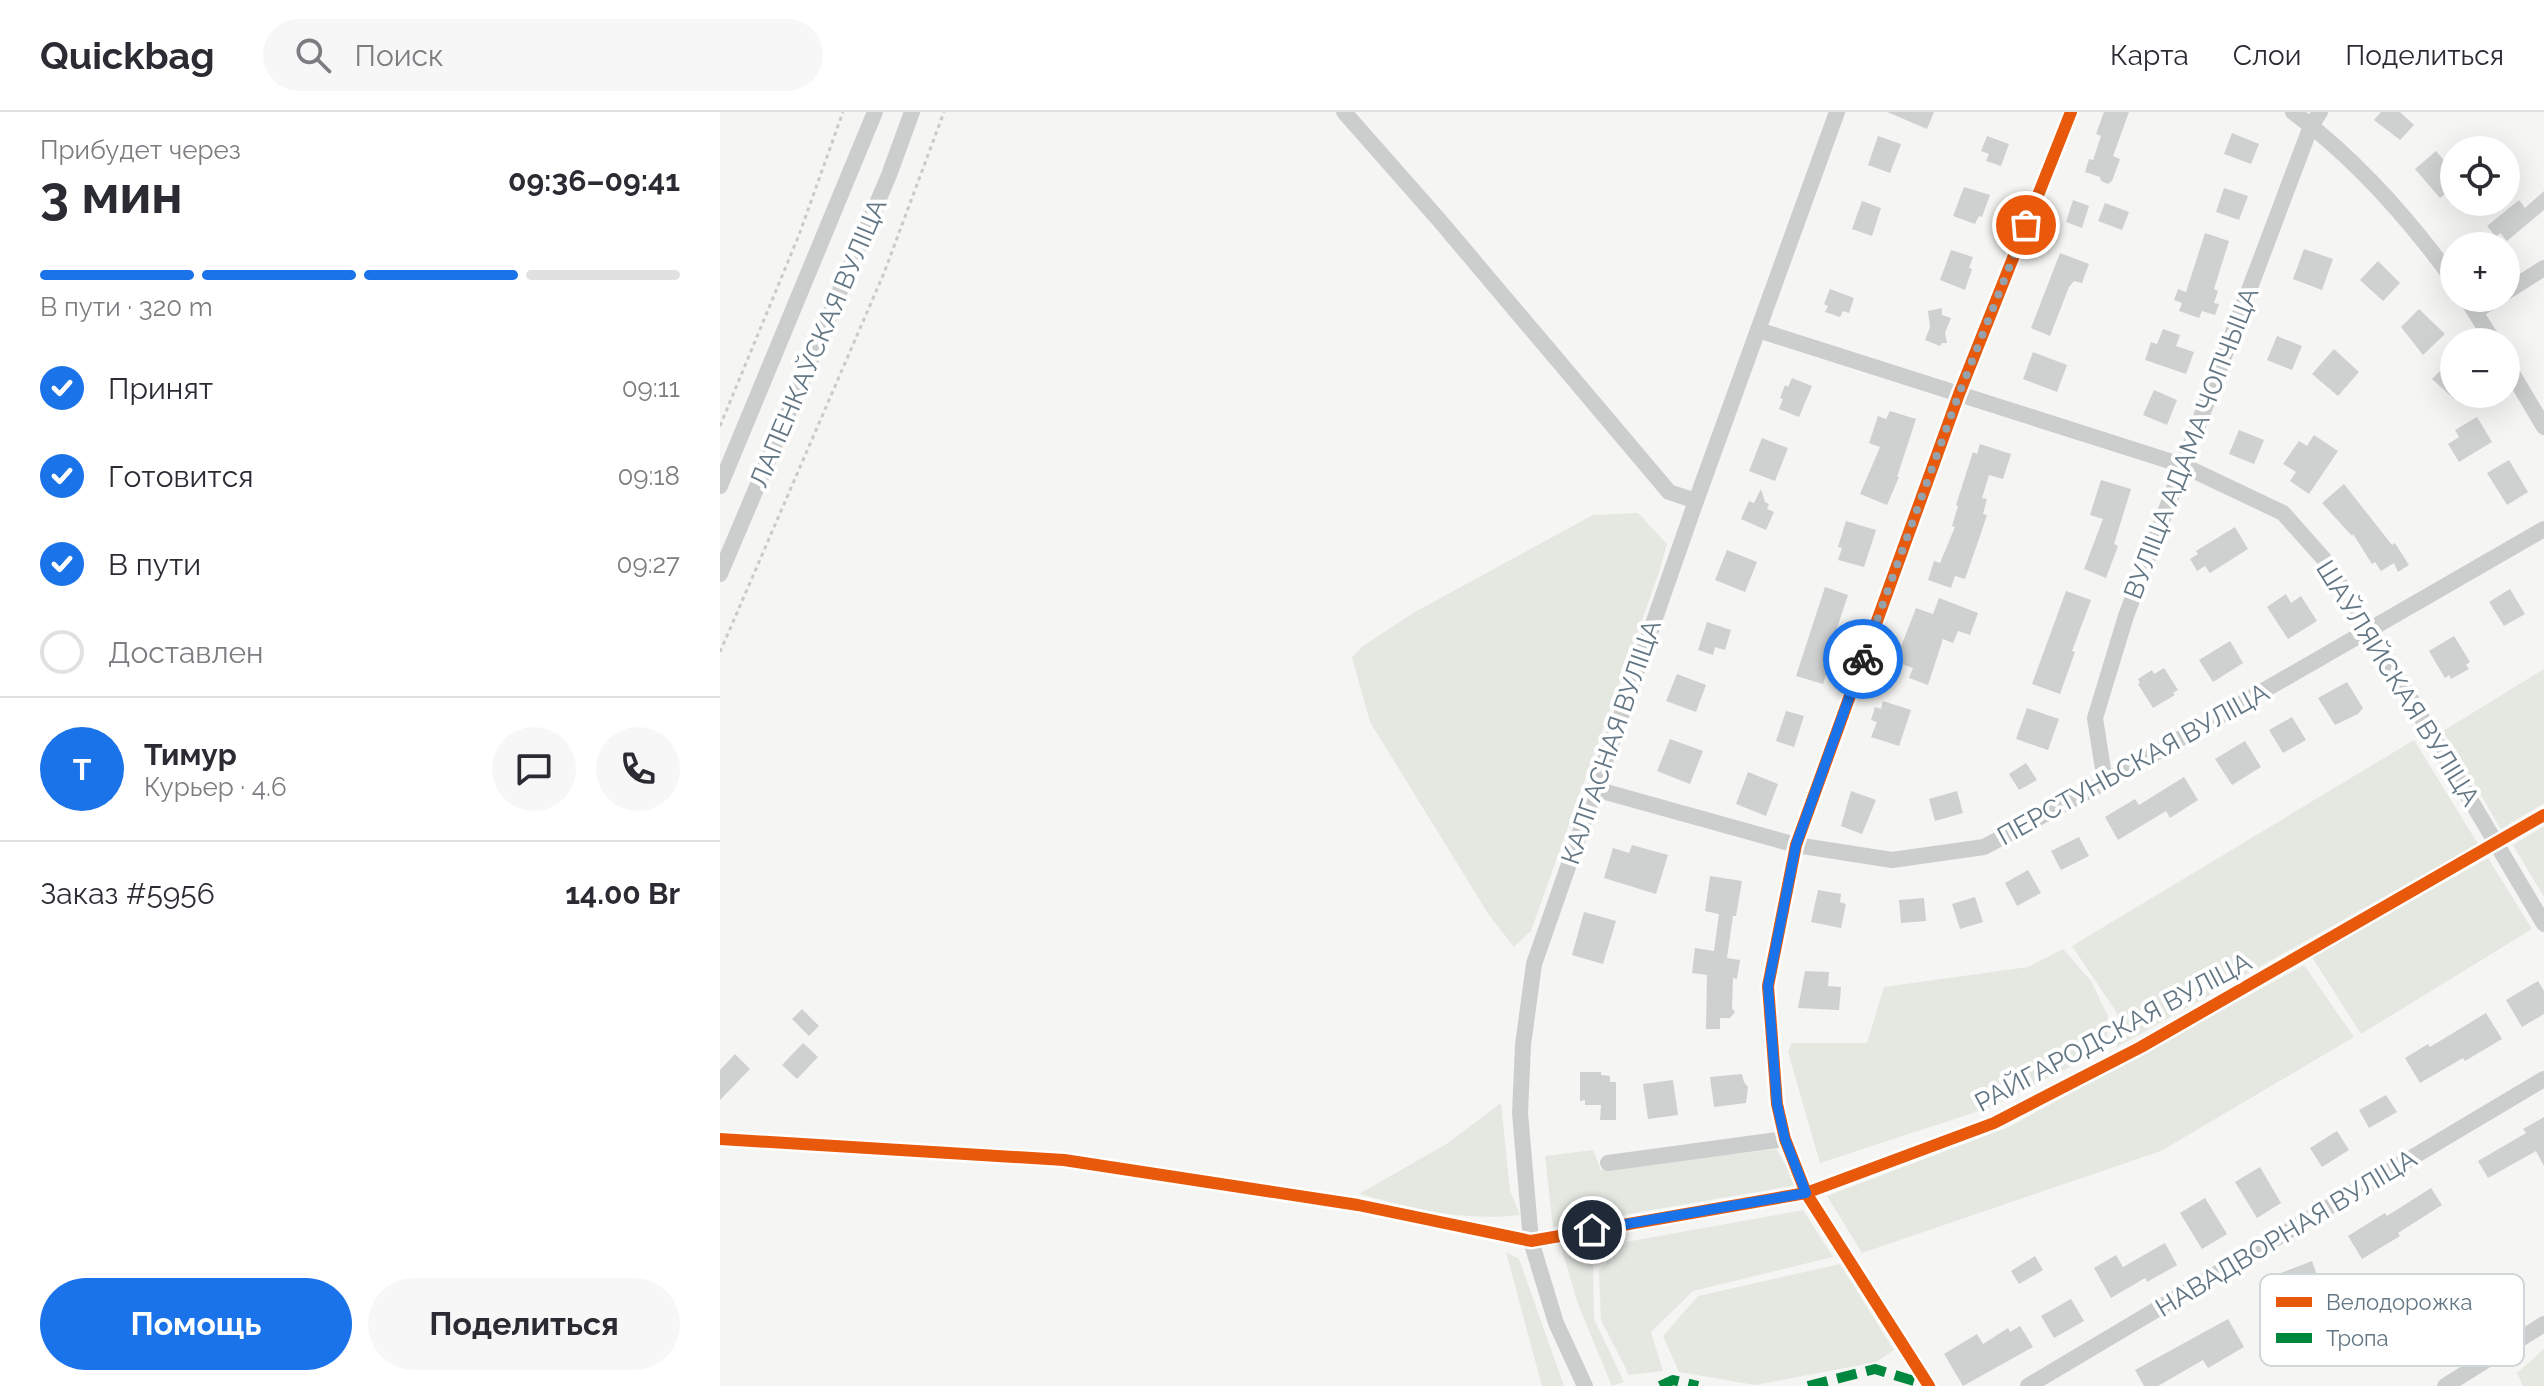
<!DOCTYPE html>
<html lang="ru">
<head>
<meta charset="utf-8">
<style>
  body { margin:0; font-family:Raleway,sans-serif; background:#f7f7f7; color:#2b2b33; height:100vh; display:flex; flex-direction:column; font-size:30px; white-space:nowrap }
  * { box-sizing:border-box; margin:0 }
  p { font-size:26px; color:#7c7c81 }
  .icon { flex:none; width:44px; height:44px; fill:none; stroke:currentColor; stroke-width:2; stroke-linecap:round; stroke-linejoin:round }
  .map { position:relative; flex:1; overflow:hidden }
  .panel { display:flex; flex-direction:column; background:#fff; width:720px }
  .panel>* { flex:none }
  .tools { position:absolute; left:1720px; top:24px; display:grid; gap:16px }
  .tools a { display:grid; place-items:center; width:80px; height:80px; border-radius:50%; background:#fff; box-shadow:0 8px 32px #0002; font-size:40px }
  .pin { position:absolute; display:grid; place-items:center; width:68px; height:68px; color:#fff; margin:-34px; border:4px solid #fff; border-radius:50%; box-shadow:0 2px 8px #0007 }
  .courier { position:absolute; display:grid; place-items:center; width:80px; height:80px; margin:-40px; border:6px solid #1a73e8; border-radius:50%; background:#fff; color:#222; box-shadow:0 2px 10px #0007 }
  .summary em { font-style:normal; font-weight:700 }
  .summary div { display:flex; flex-direction:column-reverse }
  .summary { display:flex; align-items:center; justify-content:space-between; height:136px; padding:0 40px }
  h1 { font-size:52px; font-weight:700; line-height:60px }
  .bar { display:grid; grid-template-columns:repeat(4,1fr); gap:12px 8px; align-content:center; height:96px; padding:0 40px }
  .bar i { height:10px; border-radius:6px; background:#e1e1e2 }
  .bar .on { background:#1a73e8 }
  .bar p { grid-column:span 4 }
  .line { display:flex; align-items:center; gap:20px; padding:0 40px; border-top:2px solid #e1e1e2 }
  .line div { flex:1 }
  .round { display:grid; place-items:center; flex:none; width:84px; height:84px; border-radius:42px; background:#f7f7f7 }
  ol { padding:0 40px; list-style:none }
  li { display:flex; align-items:center; gap:24px; height:88px }
  li p { margin-inline-start:auto }
  li .icon { padding:8px; border-radius:50%; background:#1a73e8; color:#fff; stroke-width:4 }
  li:last-child { color:#7c7c81 }
  li i { width:44px; height:44px; border:4px solid #e1e1e2; border-radius:50% }
  .cta { display:flex; gap:16px; margin-top:auto; padding:16px 40px }
  .cta a { flex:1; height:92px; border-radius:48px; background:#1a73e8; color:#fff; font-size:32px; font-weight:700; line-height:92px; text-align:center }
  .cta a+a { background:#f7f7f7; color:#2b2b33 }
  header { display:flex; align-items:center; gap:48px; box-sizing:border-box; height:112px; padding:0 40px; background:#fff; border-bottom:2px solid #e1e1e2 }
  header strong { font-size:38px }
  nav { display:flex; gap:44px; margin-inline-start:auto; font-size:28px }
  .search { width:560px; height:72px; background:#f7f7f7; display:flex; align-items:center; gap:20px; box-sizing:border-box; padding:0 28px; border-radius:44px; color:#7c7c81; font-size:30px }
  main { display:flex; flex:1; min-height:0 }
  .map>svg:first-child { display:block }
  .green { fill:#e4e8e1 }
  .building { fill:#cfd1d1 }
  .lines { fill:none; stroke-linecap:round; stroke-linejoin:round }
  .path { stroke:#cacacb; stroke-width:3; stroke-dasharray:4 4; stroke-linecap:butt }
  .minor { stroke:#cccece; stroke-width:16 }
  .quiet { stroke:#00873e; stroke-width:10; stroke-dasharray:20 10; stroke-linecap:butt }
  .cycleway-casing { stroke:#fff; stroke-width:17 }
  .cycleway { stroke:#e8590c; stroke-width:12 }
  .done { stroke:#96a2ab; stroke-width:8; stroke-dasharray:0 14.4 }
  .route { stroke:#1a73e8; stroke-width:10 }
  .labels { text-anchor:middle; stroke-width:8; stroke-linejoin:round; paint-order:stroke }
  .street-label { font-size:26px; fill:#637684; stroke:#fff }
  .key { fill:#fff; stroke:#d0d6da; stroke-width:2 }
  .key-label { font-size:22px; fill:#637684 }
</style>
</head>
<body>
<header>
<strong>Quickbag</strong>
<div class="search"><svg class="icon" aria-label="search" viewBox="0 0 24 24"><circle cx="10" cy="10" r="6"/><path d="M15 15l6 6"/></svg>Поиск</div>
<nav><a>Карта</a><a>Слои</a><a>Поделиться</a></nav>
</header>
<main>
<section class="panel">
<div class="summary"><div><h1>3 мин</h1><p>Прибудет через</p></div><em>09:36–09:41</em></div>
<div class="bar"><i class="on"></i><i class="on"></i><i class="on"></i><i></i><p>В пути · 320 m</p></div>
<ol>
<li><svg class="icon" aria-label="check" viewBox="0 0 24 24"><path d="M5 12l5 5 9-10"/></svg>Принят<p>09:11</p></li>
<li><svg class="icon" aria-label="check" viewBox="0 0 24 24"><path d="M5 12l5 5 9-10"/></svg>Готовится<p>09:18</p></li>
<li><svg class="icon" aria-label="check" viewBox="0 0 24 24"><path d="M5 12l5 5 9-10"/></svg>В пути<p>09:27</p></li>
<li><i></i>Доставлен</li>
</ol>
<div class="line" style="height:144px"><b class="round" style="background:#1a73e8;color:#fff">Т</b><div><b>Тимур</b><p>Курьер · 4.6</p></div><a class="round"><svg class="icon" aria-label="chat" viewBox="0 0 24 24"><path d="M4 5h16v11H9l-5 4z"/></svg></a><a class="round"><svg class="icon" aria-label="phone" viewBox="0 0 24 24"><path d="M5 4h4l2 5-3 2q2 4 5 5l2-3 5 2v4C11 20 4 13 5 4z"/></svg></a></div>
<div class="line" style="height:104px"><div>Заказ #5956</div><b>14.00 Br</b></div>
<div class="cta"><a>Помощь</a><a>Поделиться</a></div>
</section>
<div class="map">
<svg width="1824" height="1274" viewBox="0 0 1824 1274">
  <rect width="100%" height="100%" fill="#f5f5f3"/>
  <g class="green">
    <path d="M918,401L947,432L939,460L811,819L794,835L769,803L650,610L632,545L643,534L695,500L873,403Z"/>
    <path d="M1824,557V691L1781,717L1723,619Z"/>
    <path d="M1694,628L1758,732L1397,935V901L1352,834Z"/>
    <path d="M1824,714V785L1793,733Z"/>
    <path d="M1768,746L1812,817L1641,922L1592,845Z"/>
    <path d="M1343,837L1371,869L1388,904L1386,937L1265,997L1100,1051L1068,940L1072,931H1147L1164,875L1308,855Z"/>
    <path d="M1584,853L1634,925L1441,1039L1142,1141L1107,1084L1289,1015Z"/>
    <path d="M781,991L790,1079L800,1103C743,1110 693,1096 639,1082L728,1031Z"/>
    <path d="M1056,1037L1077,1073L833,1115L825,1044L873,1038L881,1058Z"/>
    <path d="M1083,1098L1113,1145L973,1179L931,1220L943,1259L909,1263L881,1208L879,1158L906,1130Z"/>
    <path d="M894,1123L873,1152L874,1207L904,1270L892,1274L858,1192L839,1128Z"/>
    <path d="M786,1140L799,1147L844,1274H822Z"/>
    <path d="M1120,1152L1174,1238L1156,1250L1035,1273L959,1260L943,1224L978,1184Z"/>
    <path d="M1824,1237V1274H1803L1797,1261Z"/>
  </g>
  <g class="building">
    <path d="M1167,0H1214L1207,17Z"/>
    <path d="M1384,0H1409L1393,44L1400,47L1392,69L1388,72L1381,69L1380,65L1365,60L1369,47L1373,48L1381,24L1376,22Z"/>
    <path d="M1661,0H1680L1694,13L1680,28L1654,8Z"/>
    <path d="M1512,21L1539,32L1531,52L1504,42Z"/>
    <path d="M1158,24L1181,32L1170,61L1148,53Z"/>
    <path d="M1267,24L1289,32L1281,54L1266,49L1269,42L1261,39Z"/>
    <path d="M1716,39L1734,60V74L1720,86L1695,57Z"/>
    <path d="M1244,75L1270,83L1262,105L1259,104L1255,112L1233,104Z"/>
    <path d="M1504,76L1528,84L1519,108L1496,100Z"/>
    <path d="M1824,79V98L1787,129L1780,121L1776,125L1767,114L1799,88L1805,96Z"/>
    <path d="M1353,88L1369,94L1362,116L1346,110Z"/>
    <path d="M1142,89L1161,96L1152,124L1132,117Z"/>
    <path d="M1385,91L1409,100L1402,118L1378,109Z"/>
    <path d="M1485,121L1509,129L1494,177L1498,179L1494,191L1499,192L1495,203L1482,199L1479,206L1459,199L1462,191L1454,188L1458,177L1466,180Z"/>
    <path d="M1584,137L1613,147L1602,178L1573,167Z"/>
    <path d="M1231,138L1253,145L1249,156L1252,157L1245,178L1220,168Z"/>
    <path d="M1340,141L1369,152L1362,171L1354,169L1349,175L1330,224L1311,216Z"/>
    <path d="M1658,149L1680,171L1663,189L1640,168Z"/>
    <path d="M1110,177L1134,186L1129,201L1123,199L1120,205L1105,200L1108,194L1104,192Z"/>
    <path d="M1222,196V203L1231,206L1225,221L1227,231H1222L1220,234L1205,228L1210,215L1208,199Z"/>
    <path d="M1699,197L1725,222L1703,243L1681,215Z"/>
    <path d="M1443,217L1460,223L1456,234L1474,240L1466,262L1425,248L1431,230L1437,232Z"/>
    <path d="M1557,224L1582,234L1572,258L1547,248Z"/>
    <path d="M1614,237L1639,260L1618,284L1592,262Z"/>
    <path d="M1313,240L1347,253L1337,280L1303,267Z"/>
    <path d="M1726,253L1734,261V287L1712,267Z"/>
    <path d="M1072,266L1092,274L1079,305L1059,297L1063,287L1060,286L1065,273L1068,275Z"/>
    <path d="M1434,278L1457,288L1447,313L1423,303Z"/>
    <path d="M1170,299L1196,307L1177,365H1179L1167,393L1140,382L1160,335L1149,331L1158,304L1166,307Z"/>
    <path d="M1757,305L1772,330L1739,350L1728,332L1739,325L1735,318Z"/>
    <path d="M1519,318L1544,328L1534,352L1509,342Z"/>
    <path d="M1594,323L1618,339L1589,382L1570,369L1576,360L1563,352L1579,329L1587,334Z"/>
    <path d="M1042,326L1068,336L1055,369L1029,359Z"/>
    <path d="M1260,332L1291,342L1283,367L1269,363L1262,386L1267,387L1263,402L1267,403L1260,424L1245,467L1235,464L1231,476L1208,468L1214,449L1220,451L1235,415L1232,414L1238,394L1236,393L1253,340L1257,342Z"/>
    <path d="M1789,348L1808,380L1787,393L1767,361Z"/>
    <path d="M1381,368L1411,377L1394,432L1398,434L1386,466L1364,457L1383,407L1370,403Z"/>
    <path d="M1624,372L1672,433L1675,431L1689,453L1678,460L1674,451L1661,459L1655,450L1652,452L1633,422L1632,424L1602,391Z"/>
    <path d="M1041,377L1045,390L1049,392L1047,397L1054,400L1046,418L1021,407L1029,389L1034,391Z"/>
    <path d="M1126,409L1156,418L1144,455L1118,448L1122,436L1118,435Z"/>
    <path d="M1515,415L1528,437L1490,461L1485,454L1477,459L1470,447L1478,442L1476,439Z"/>
    <path d="M1007,438L1037,450L1025,480L995,468Z"/>
    <path d="M1105,475L1128,483L1107,546L1111,547L1103,572L1076,564Z"/>
    <path d="M1790,477L1805,502L1784,514L1769,490Z"/>
    <path d="M1346,479L1371,488L1352,539L1355,540L1340,582L1312,572Z"/>
    <path d="M1566,482L1571,491L1581,484L1597,509L1568,527L1547,495Z"/>
    <path d="M1219,486L1258,501L1250,523L1238,519L1233,531L1223,527L1208,573L1189,566L1193,556L1175,550L1196,496L1213,502Z"/>
    <path d="M987,510L1011,518L1005,538L995,535L993,543L978,538Z"/>
    <path d="M1734,524L1750,550L1746,553L1749,557L1731,567L1729,563L1725,566L1709,539Z"/>
    <path d="M1510,529L1523,551L1493,570L1479,548Z"/>
    <path d="M1444,556L1458,578L1453,581L1455,583L1433,596L1418,572L1420,571L1418,567L1432,558L1434,562Z"/>
    <path d="M957,562L986,573L976,600L946,589Z"/>
    <path d="M1627,570L1643,596L1638,602L1615,613L1598,586Z"/>
    <path d="M1163,589L1191,598L1179,634L1151,625L1157,610L1151,608L1155,595L1161,597Z"/>
    <path d="M1307,596L1339,607L1328,638L1296,627Z"/>
    <path d="M1066,599L1084,604L1074,635L1056,629Z"/>
    <path d="M1572,605L1586,628L1563,641L1549,618Z"/>
    <path d="M950,627L983,639L970,672L937,659Z"/>
    <path d="M1525,629L1541,655L1512,673L1495,647Z"/>
    <path d="M1306,651L1317,668L1299,678L1289,662Z"/>
    <path d="M1028,660L1058,672L1046,704L1016,692Z"/>
    <path d="M1464,665L1478,688L1450,706L1446,699L1398,728L1385,705L1415,687L1419,693Z"/>
    <path d="M1131,679L1156,688L1142,722L1121,714Z"/>
    <path d="M1237,679L1243,701L1215,709L1209,687Z"/>
    <path d="M1359,725L1369,744L1341,758L1331,739Z"/>
    <path d="M912,733L948,743L936,782L884,766L893,736L909,741Z"/>
    <path d="M1308,758L1321,781L1297,794L1285,771Z"/>
    <path d="M990,764L1022,769L1016,804H1013L1007,846L1020,848L1017,867L1013,866L1012,896L1015,900L1010,906H1000V917H986L987,863L972,861L975,836L994,839L999,802L985,799Z"/>
    <path d="M1098,778L1121,782L1120,790L1126,792L1121,816L1091,810Z"/>
    <path d="M1255,785L1263,810L1240,817L1232,792Z"/>
    <path d="M1204,786L1206,809L1181,811L1179,788Z"/>
    <path d="M864,800L896,809L883,852L852,843Z"/>
    <path d="M1085,859L1109,860L1108,874L1121,875L1119,898L1078,896Z"/>
    <path d="M1818,869L1824,879V902L1802,915L1786,888Z"/>
    <path d="M82,897L99,914L89,924L72,907Z"/>
    <path d="M1766,901L1782,927L1745,949L1743,946L1700,971L1685,946L1708,932L1710,935Z"/>
    <path d="M83,931L98,945L77,967L62,953Z"/>
    <path d="M15,942L30,957L0,988V958Z"/>
    <path d="M860,960H881V963L890,964V970H896V1008H880L881,993H865V988L860,989Z"/>
    <path d="M1022,962L1024,970L1028,975L1026,991L994,995L990,965Z"/>
    <path d="M953,968L958,1003L928,1007L923,972Z"/>
    <path d="M1666,983L1677,1000L1649,1016L1639,998Z"/>
    <path d="M1824,1005V1054L1816,1039L1768,1066L1758,1049L1806,1021L1803,1017Z"/>
    <path d="M1617,1019L1629,1038L1602,1055L1590,1036Z"/>
    <path d="M1540,1055L1561,1091L1537,1106L1515,1070Z"/>
    <path d="M1711,1076L1722,1093L1678,1121L1680,1124L1642,1147L1628,1124L1665,1101L1667,1104Z"/>
    <path d="M1485,1086L1507,1122L1482,1137L1460,1101Z"/>
    <path d="M1445,1131L1457,1153L1427,1170L1425,1166L1391,1186L1374,1156L1396,1143L1403,1155Z"/>
    <path d="M1315,1144L1323,1158L1299,1172L1291,1159Z"/>
    <path d="M1592,1149L1602,1177L1568,1190L1558,1162Z"/>
    <path d="M1351,1187L1364,1209L1334,1226L1321,1204Z"/>
    <path d="M1508,1207L1524,1235L1488,1256L1483,1248L1438,1274H1424L1415,1258Z"/>
    <path d="M1300,1214L1313,1235L1243,1274L1224,1242L1257,1222L1263,1232L1288,1216L1290,1220Z"/>
  </g>
  <g class="lines">
    <g class="path">
      <path d="M0,314L79,123L123,0"/>
      <path d="M0,540L164,161L224,0"/>
    </g>
    <g class="minor">
      <path d="M624,0L720,109L949,380L976,389"/>
      <path d="M1573,0C1635,46 1689,107 1734,169"/>
      <path d="M1786,180L1824,156"/>
      <path d="M1746,186L1774,230"/>
      <path d="M1756,199L1776,186"/>
      <path d="M1038,218L1462,353L1563,401L1603,446L1649,517L1824,812"/>
      <path d="M1786,251L1824,315"/>
      <path d="M0,374L155,0"/>
      <path d="M0,462L169,63L192,0"/>
      <path d="M1385,670L1375,606L1406,504L1591,14L1600,0"/>
      <path d="M875,677L1076,733L1172,748L1264,735L1385,670L1824,417"/>
      <path d="M0,1027L344,1048L638,1093L811,1129L1086,1081L1274,1011L1421,935L1824,703"/>
      <path d="M888,1051L1065,1027"/>
      <path d="M865,1274L836,1211L811,1129L800,1001L803,933L814,852L976,389L1117,0"/>
      <path d="M1209,1274L1086,1081L1065,1027L1057,992L1048,874L1076,733L1239,282L1351,0"/>
      <path d="M1308,1274L1824,967"/>
      <path d="M1725,1274L1824,1212"/>
    </g>
    <g class="quiet">
      <path d="M940,1274L953,1268L978,1274"/>
      <path d="M1088,1274L1155,1257L1207,1273"/>
    </g>
    <g class="cycleway-casing">
      <g id="cycleway">
        <path d="M0,1027L344,1048L638,1093L811,1129L1086,1081L1274,1011L1421,935L1824,703"/>
        <path d="M1209,1274L1086,1081L1065,1027L1057,992L1048,874L1076,733L1239,282L1351,0"/>
      </g>
    </g>
    <use href="#cycleway" class="cycleway"/>
  </g>
  <g class="lines">
    <path class="done" d="M1143,547L1239,282L1306,113"/>
    <path class="route" d="M872,1118L1086,1081L1065,1027L1057,992L1048,874L1076,733L1143,547"/>
  </g>
  <g class="labels">
    <g class="street-label">
      <text transform="translate(98 231) rotate(-67)" y="9">ЛАПЕНКАЎСКАЯ ВУЛІЦА</text>
      <text transform="translate(1471 331) rotate(-69)" y="9">ВУЛІЦА АДАМА ЧОПЧЫЦА</text>
      <text transform="translate(1678 571) rotate(58)" y="9">ШАЎЛЯЙСКАЯ ВУЛІЦА</text>
      <text transform="translate(891 630) rotate(-71)" y="9">КАЛГАСНАЯ ВУЛІЦА</text>
      <text transform="translate(1413 652) rotate(-29)" y="9">ПЕРСТУНЬСКАЯ ВУЛІЦА</text>
      <text transform="translate(1393 920) rotate(-28)" y="9">РАЙГАРОДСКАЯ ВУЛІЦА</text>
      <text transform="translate(1566 1121) rotate(-31)" y="9">НАВАДВОРНАЯ ВУЛІЦА</text>
    </g>
  </g>
  <rect x="1540" y="1162" width="264" height="92" rx="12" class="key"/>
  <rect x="1556" y="1185" width="36" height="10" fill="#e8590c"/>
  <rect x="1556" y="1221" width="36" height="10" fill="#00873e"/>
  <g class="key-label">
    <text x="1606" y="1198">Велодорожка</text>
    <text x="1606" y="1234">Тропа</text>
  </g>
</svg>
<div class="tools">
<a><svg class="icon" aria-label="locate" viewBox="0 0 24 24"><circle cx="12" cy="12" r="6"/><path d="M12 2v4M12 18v4M2 12h4M18 12h4"/></svg></a>
<a>+</a>
<a>−</a>
</div>
<div class="pin" style="left:1306px;top:113px;background:#ea580c"><svg class="icon" aria-label="bag" viewBox="0 0 24 24"><path d="M5 8h14l-1 12H6zM9 8a3 3 0 0 1 6 0"/></svg></div>
<div class="pin" style="left:872px;top:1118px;background:#1f2937"><svg class="icon" aria-label="home" viewBox="0 0 24 24"><path d="M3 11l9-7 9 7M6 9v11h12V9"/></svg></div>
<div class="courier" style="left:1143px;top:547px"><svg class="icon" aria-label="bike" viewBox="0 0 24 24"><circle cx="6" cy="16" r="4"/><circle cx="18" cy="16" r="4"/><path d="M6 16l4-8h5l3 8M10 8l3 8H6M13 5h3"/></svg></div>
</div>
</main>
</body>
</html>
